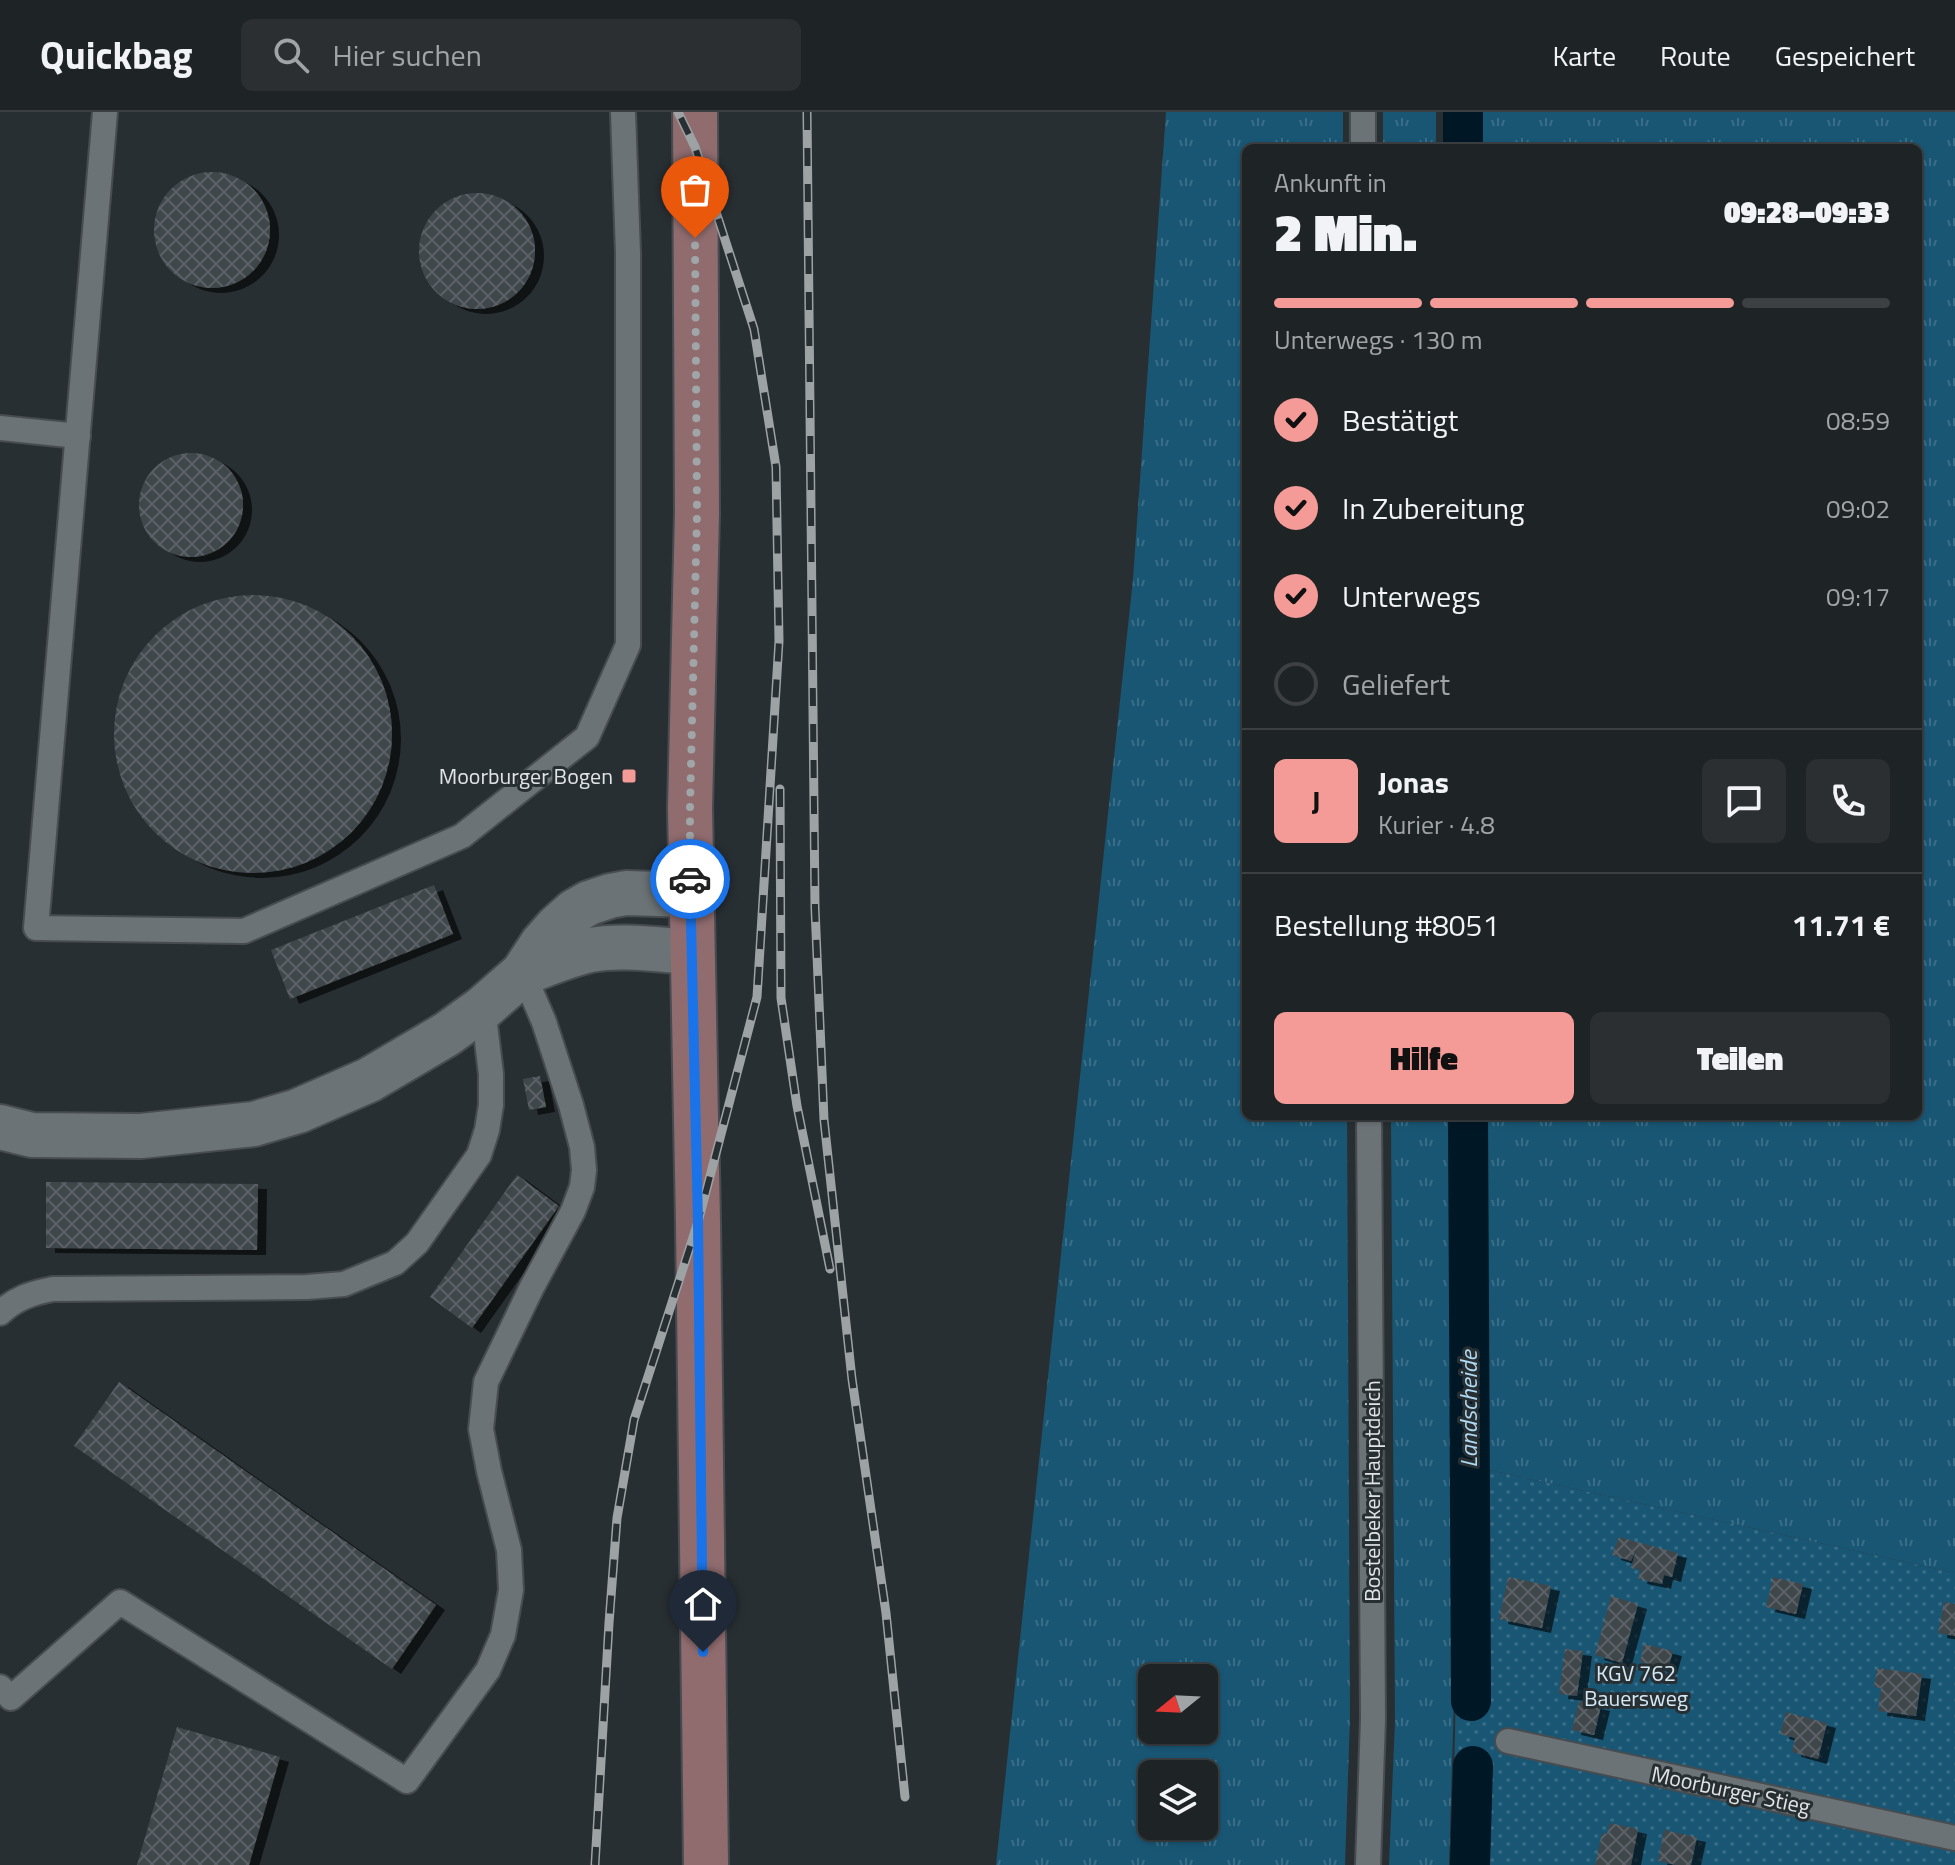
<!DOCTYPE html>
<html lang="de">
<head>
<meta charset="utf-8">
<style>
  body { margin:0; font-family:"Titillium Web",sans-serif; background:#2b2f32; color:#f1f3f6; height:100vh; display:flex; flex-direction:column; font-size:30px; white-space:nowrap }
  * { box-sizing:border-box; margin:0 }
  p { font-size:26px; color:#a1a4a7 }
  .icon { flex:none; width:44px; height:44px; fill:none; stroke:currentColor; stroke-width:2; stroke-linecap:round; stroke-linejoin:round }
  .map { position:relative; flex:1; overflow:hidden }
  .panel { position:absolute; left:1242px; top:32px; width:680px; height:976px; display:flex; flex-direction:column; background:#1e2326; border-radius:12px; box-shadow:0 2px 6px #0004,0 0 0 2px #3c4043 }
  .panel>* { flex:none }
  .needle { width:52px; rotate:252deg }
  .buttons { position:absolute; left:1138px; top:1552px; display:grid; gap:16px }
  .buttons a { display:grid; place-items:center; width:80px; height:80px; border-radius:12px; background:#1e2326; box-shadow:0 2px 6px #0004,0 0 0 2px #3c4043; font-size:40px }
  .pin { position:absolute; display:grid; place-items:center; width:68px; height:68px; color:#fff; margin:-82px -34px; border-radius:50% 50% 50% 0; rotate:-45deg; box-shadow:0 0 8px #0007 }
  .pin .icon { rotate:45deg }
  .courier { position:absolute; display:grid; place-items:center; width:80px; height:80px; margin:-40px; border:6px solid #1a73e8; border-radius:50%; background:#fff; color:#222; box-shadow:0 2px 10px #0007 }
  .head em { font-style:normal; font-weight:800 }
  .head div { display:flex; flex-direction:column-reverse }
  .head { display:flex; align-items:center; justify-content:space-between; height:136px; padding:0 32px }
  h1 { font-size:52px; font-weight:800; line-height:60px }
  .bar { display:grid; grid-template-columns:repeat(4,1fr); gap:12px 8px; align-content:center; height:96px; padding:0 32px }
  .bar i { height:10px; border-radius:6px; background:#3c4043 }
  .bar .current { background:#f59b97 }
  .bar p { grid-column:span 4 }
  .line { display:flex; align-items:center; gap:20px; padding:0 32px; border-top:2px solid #3c4043 }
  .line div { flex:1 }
  .round { display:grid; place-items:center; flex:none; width:84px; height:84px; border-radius:12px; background:#2b2f32 }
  ol { padding:0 32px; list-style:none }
  li { display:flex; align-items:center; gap:24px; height:88px }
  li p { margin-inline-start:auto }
  li .icon { padding:8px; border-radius:50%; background:#f59b97; color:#111; stroke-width:4 }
  li:last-child { color:#a1a4a7 }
  li i { width:44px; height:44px; border:4px solid #3c4043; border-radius:50% }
  .button { display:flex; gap:16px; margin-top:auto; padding:16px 32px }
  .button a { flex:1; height:92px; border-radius:12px; background:#f59b97; color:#111; font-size:32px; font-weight:800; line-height:92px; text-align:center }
  .button a+a { background:#2b2f32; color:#f1f3f6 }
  header { display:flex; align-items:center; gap:48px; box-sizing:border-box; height:112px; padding:0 40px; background:#1e2326; border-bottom:2px solid #3c4043 }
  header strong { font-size:38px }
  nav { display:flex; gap:44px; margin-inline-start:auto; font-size:28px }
  .search { width:560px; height:72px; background:#2b2f32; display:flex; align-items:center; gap:20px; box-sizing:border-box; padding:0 28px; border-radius:12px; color:#a1a4a7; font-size:30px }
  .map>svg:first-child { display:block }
  .grass { fill:url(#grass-tufts); fill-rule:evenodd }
  .park { fill:url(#park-dots) }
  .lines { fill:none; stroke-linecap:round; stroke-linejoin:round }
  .canal { stroke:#001726; stroke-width:40 }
  .building { fill:url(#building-cross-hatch); filter:url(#shadow) }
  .service-casing { stroke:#474c50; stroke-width:28 }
  .minor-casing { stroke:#474c50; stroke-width:48 }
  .secondary-casing { stroke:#474c50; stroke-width:48 }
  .service { stroke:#6b7377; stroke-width:24 }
  .minor { stroke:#6b7377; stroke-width:44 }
  .secondary { stroke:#906c6f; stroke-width:44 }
  .rail-casing { stroke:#9da2a5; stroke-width:9 }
  .rail { stroke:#282f33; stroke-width:6; stroke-dasharray:18; stroke-linecap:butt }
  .done { stroke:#a0a5a8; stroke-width:8; stroke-dasharray:0 14.4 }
  .route { stroke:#1a73e8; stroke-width:10 }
  .poi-dot { fill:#f59b97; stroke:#282f33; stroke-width:3 }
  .labels { text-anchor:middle; stroke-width:6; stroke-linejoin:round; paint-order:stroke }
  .poi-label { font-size:22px; fill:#e0e4e7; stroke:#282f33; text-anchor:end }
  .street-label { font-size:22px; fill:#e0e4e7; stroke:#282f33 }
  .park-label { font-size:22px; fill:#d3e8f5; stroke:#282f33 }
  .water-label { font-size:24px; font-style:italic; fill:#aed9f2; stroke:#282f33 }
</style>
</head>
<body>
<header>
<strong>Quickbag</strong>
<div class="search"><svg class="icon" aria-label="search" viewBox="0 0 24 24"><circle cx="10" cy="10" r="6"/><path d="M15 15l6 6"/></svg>Hier suchen</div>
<nav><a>Karte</a><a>Route</a><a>Gespeichert</a></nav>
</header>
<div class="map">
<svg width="1955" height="1753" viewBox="0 0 1955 1753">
  <defs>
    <pattern id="grass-tufts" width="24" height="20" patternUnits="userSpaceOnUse" patternTransform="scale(2)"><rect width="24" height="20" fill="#195674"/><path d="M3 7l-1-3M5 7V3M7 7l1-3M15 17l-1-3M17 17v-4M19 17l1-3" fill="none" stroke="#3a6e88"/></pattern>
    <pattern id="park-dots" width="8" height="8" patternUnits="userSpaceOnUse" patternTransform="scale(2)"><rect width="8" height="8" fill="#195674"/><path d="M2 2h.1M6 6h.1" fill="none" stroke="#3a6e88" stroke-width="1.8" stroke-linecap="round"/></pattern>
    <pattern id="building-cross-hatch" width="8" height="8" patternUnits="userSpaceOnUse" patternTransform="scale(2)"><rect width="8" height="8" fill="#40474c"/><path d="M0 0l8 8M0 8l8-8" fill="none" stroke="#5b6166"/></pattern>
    <filter id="shadow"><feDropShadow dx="9" dy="5" stdDeviation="0" flood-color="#0009"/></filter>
  </defs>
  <rect width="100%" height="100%" fill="#282f33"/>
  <g class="grass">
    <path d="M1166,0H1343V36H1246V1004H1347L1350,1605L1345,1753H996L1133,467ZM1204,1566V1618H1152V1566ZM1204,1662V1714H1152V1662Z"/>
    <rect x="1383" y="0" width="53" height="36"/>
    <path d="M1474,0H1955V1461L1485,1357L1482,1004H1918V36H1474Z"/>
    <path d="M1391,1004H1454L1461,1353L1449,1753H1389L1395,1609Z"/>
  </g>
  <path class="park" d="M1461,1353L1485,1357L1955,1461V1753H1452Z"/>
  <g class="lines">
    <g class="canal">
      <path d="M1463,0V36"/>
      <path d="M1468,1004L1471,1589"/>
      <path d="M1470,1753L1473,1654"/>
    </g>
  </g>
  <g class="building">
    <circle cx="212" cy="118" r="58"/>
    <circle cx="477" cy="139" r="58"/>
    <circle cx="191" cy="393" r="52"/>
    <circle cx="253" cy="622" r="139"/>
    <path d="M434,773L453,822L290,887L271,838Z"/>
    <path d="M540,964L546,995L529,998L523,967Z"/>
    <path d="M517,1063L559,1094L472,1216L430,1185Z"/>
    <path d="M46,1070L258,1072L257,1138L46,1136Z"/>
    <path d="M119,1270L436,1493L392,1557L74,1334Z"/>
    <path d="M1619,1425L1678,1441L1672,1465L1664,1463L1662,1472L1638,1467L1641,1458L1631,1456L1636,1438L1631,1449L1612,1443Z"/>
    <path d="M1508,1465L1551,1474L1542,1516L1499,1507Z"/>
    <path d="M1773,1465L1803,1472L1796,1502L1766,1495Z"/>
    <path d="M1611,1484L1638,1492L1622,1551L1595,1543Z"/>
    <path d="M1944,1490L1955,1492V1524L1938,1521Z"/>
    <path d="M1644,1532L1673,1539L1668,1557L1640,1550Z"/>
    <path d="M1565,1537L1583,1539L1577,1584L1559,1582Z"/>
    <path d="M1877,1556L1922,1562L1916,1604L1878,1599L1881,1576L1874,1575Z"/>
    <path d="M1579,1589L1601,1594L1594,1623L1572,1618Z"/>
    <path d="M1786,1600L1827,1611L1818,1647L1792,1640L1795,1626L1780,1622Z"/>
    <path d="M177,1615L280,1645L249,1753H137Z"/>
    <path d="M1610,1711L1638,1717L1631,1753H1595L1602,1721L1607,1722Z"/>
    <path d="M1664,1718L1697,1725L1691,1753H1676L1658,1749Z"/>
  </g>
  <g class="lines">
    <g class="service-casing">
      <g id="service">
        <path d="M105,0L36,816L244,819L462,724L587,625L628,533V141L623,0"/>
        <path d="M1363,0V36"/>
        <path d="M0,316L78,324"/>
        <path d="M0,1201C16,1186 32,1181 53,1177L307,1175L344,1172L395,1151L417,1131L479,1043L487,1018L491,993V962L483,896"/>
        <path d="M0,1575L11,1586L120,1490L407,1669L488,1558L503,1523L511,1478L509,1438L489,1359L481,1317L486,1270L532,1175L573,1099L582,1075L584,1058L582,1035L571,993L544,910L523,861"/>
        <path d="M1508,1629L1955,1726"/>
        <path d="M1368,1753L1373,1607L1369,1004"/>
      </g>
    </g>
    <g class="minor-casing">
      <g id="minor">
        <path d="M523,861C545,853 567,843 590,838C623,832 658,838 692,840"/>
        <path d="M0,1015L32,1023L141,1024L254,1012L298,999L369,968L447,922L483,896L523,861L542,832L557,815L575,799L589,791L610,784L626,781L690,783"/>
      </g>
    </g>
    <g class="secondary-casing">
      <path id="secondary" d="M695,0L697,401L690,696L698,1110L706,1753"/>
    </g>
    <use href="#service" class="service"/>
    <use href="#minor" class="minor"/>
    <use href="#secondary" class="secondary"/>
    <g class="rail-casing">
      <g id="rail">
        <path d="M807,0L815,796L824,1008L852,1267L886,1501L905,1685"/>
        <path d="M780,677L781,886L797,994L830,1157"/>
        <path d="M595,1753L609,1511L617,1406L634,1308L698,1110L757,885L779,529L776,355L754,217L695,35L678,0"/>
      </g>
    </g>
    <use href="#rail" class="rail"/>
  </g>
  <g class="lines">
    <path class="done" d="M690,767V696L697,401L695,126"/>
    <path class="route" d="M690,767L698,1110L703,1540"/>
  </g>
  <rect class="poi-dot" x="621" y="656" width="16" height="16" rx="4"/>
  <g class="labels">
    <g class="poi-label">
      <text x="613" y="672">Moorburger Bogen</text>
    </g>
    <g class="street-label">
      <text transform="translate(1372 1379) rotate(-90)" y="8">Bostelbeker Hauptdeich</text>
      <text transform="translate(1731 1678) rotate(12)" y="8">Moorburger Stieg</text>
    </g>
    <g class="park-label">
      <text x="1636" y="1569">KGV 762<tspan x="1636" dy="25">Bauersweg</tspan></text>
    </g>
    <g class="water-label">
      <text transform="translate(1469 1297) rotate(-90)" y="8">Landscheide</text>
    </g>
  </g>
</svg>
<div class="buttons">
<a><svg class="needle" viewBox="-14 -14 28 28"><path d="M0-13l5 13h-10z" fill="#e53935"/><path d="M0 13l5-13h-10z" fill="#a1a4a7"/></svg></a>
<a><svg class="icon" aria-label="layers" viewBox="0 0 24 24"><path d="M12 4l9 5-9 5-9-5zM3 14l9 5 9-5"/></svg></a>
</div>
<div class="pin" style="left:695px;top:126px;background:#ea580c"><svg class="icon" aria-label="bag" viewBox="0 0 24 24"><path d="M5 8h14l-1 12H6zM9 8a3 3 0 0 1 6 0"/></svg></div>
<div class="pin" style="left:703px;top:1540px;background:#1f2937"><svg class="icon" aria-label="home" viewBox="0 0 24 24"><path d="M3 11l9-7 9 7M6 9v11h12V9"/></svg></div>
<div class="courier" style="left:690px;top:767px"><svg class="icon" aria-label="car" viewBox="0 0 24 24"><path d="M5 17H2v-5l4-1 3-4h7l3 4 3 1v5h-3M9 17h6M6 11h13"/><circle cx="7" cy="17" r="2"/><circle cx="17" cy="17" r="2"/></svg></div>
<section class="panel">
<div class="head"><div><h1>2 Min.</h1><p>Ankunft in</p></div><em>09:28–09:33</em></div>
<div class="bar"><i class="current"></i><i class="current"></i><i class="current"></i><i></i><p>Unterwegs · 130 m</p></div>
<ol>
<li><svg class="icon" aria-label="check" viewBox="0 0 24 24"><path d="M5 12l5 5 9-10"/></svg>Bestätigt<p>08:59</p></li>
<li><svg class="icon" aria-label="check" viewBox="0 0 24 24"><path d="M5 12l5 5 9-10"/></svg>In Zubereitung<p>09:02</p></li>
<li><svg class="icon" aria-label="check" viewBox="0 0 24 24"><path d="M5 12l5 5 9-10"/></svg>Unterwegs<p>09:17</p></li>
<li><i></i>Geliefert</li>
</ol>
<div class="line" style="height:144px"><b class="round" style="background:#f59b97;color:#111">J</b><div><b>Jonas</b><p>Kurier · 4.8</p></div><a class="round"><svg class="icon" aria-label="chat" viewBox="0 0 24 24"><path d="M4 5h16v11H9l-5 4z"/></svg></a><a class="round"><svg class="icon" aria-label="phone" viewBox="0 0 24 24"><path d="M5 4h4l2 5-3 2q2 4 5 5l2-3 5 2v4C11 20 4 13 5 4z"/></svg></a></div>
<div class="line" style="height:104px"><div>Bestellung #8051</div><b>11.71 €</b></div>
<div class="button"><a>Hilfe</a><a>Teilen</a></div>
</section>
</div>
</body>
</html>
